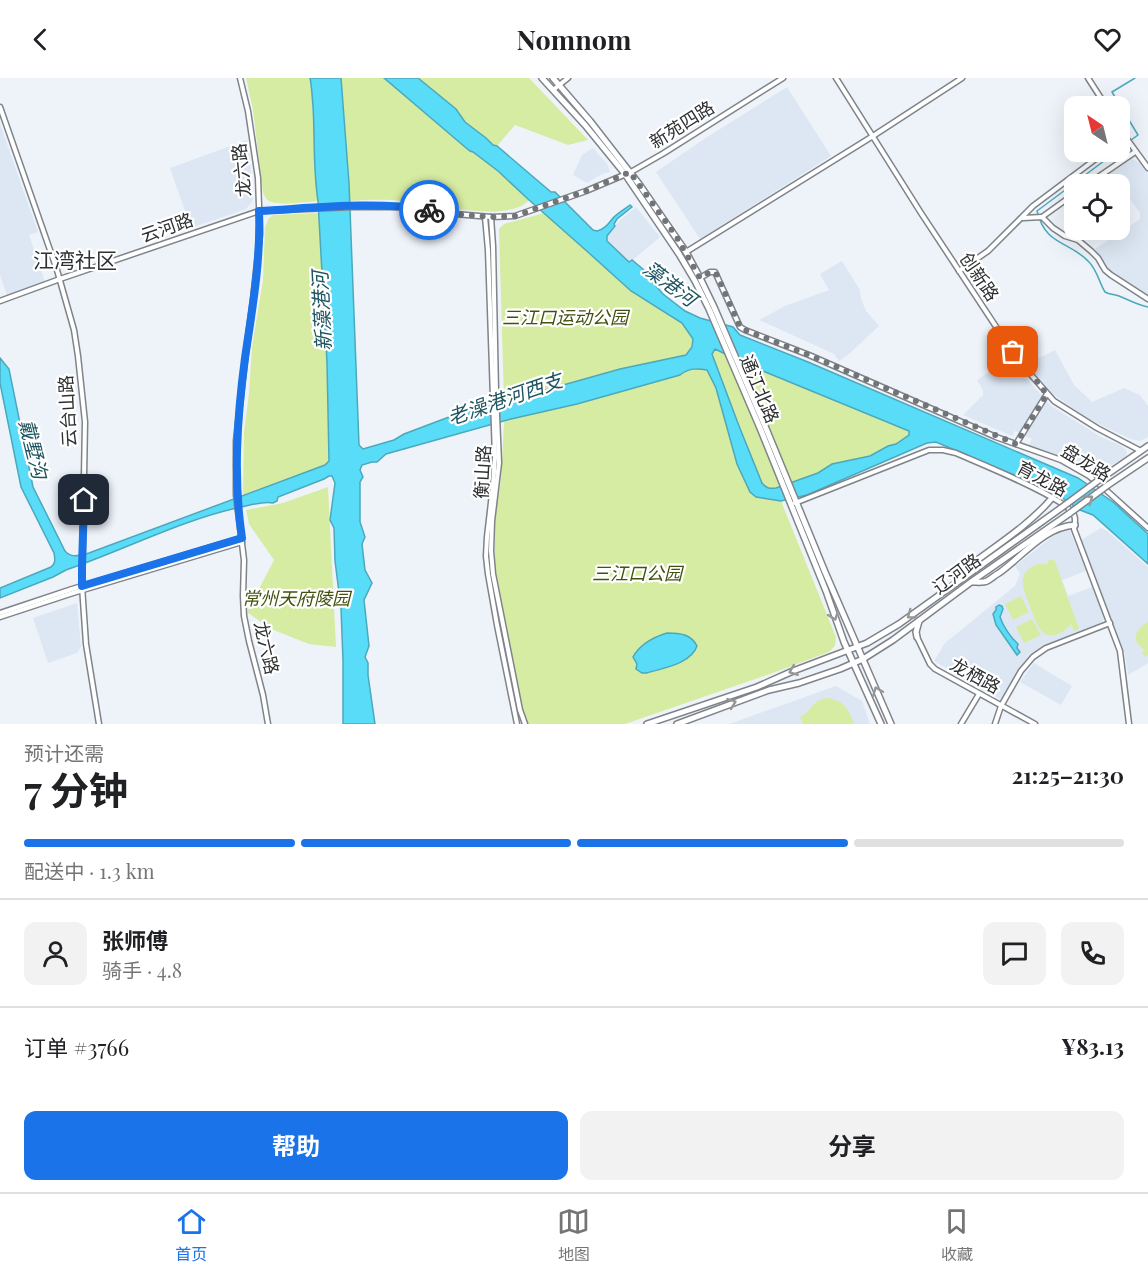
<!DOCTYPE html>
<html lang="zh">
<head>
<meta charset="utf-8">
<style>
  body { margin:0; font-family:"Playfair Display","Noto Sans SC",serif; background:#f2f2f2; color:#202124; height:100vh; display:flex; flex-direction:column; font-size:22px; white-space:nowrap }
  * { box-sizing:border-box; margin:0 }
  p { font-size:20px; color:#757577 }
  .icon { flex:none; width:33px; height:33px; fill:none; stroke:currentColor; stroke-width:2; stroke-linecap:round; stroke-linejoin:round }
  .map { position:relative; height:646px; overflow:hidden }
  .side { display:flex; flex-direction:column; background:#fff; flex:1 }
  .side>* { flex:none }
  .needle { width:39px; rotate:325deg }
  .tools { position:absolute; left:1064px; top:18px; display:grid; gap:12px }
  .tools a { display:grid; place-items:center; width:66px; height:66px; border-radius:12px; background:#fff; box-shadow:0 6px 24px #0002; font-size:30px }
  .pin { position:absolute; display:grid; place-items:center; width:51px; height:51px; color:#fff; margin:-26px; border-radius:12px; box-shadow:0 3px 9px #0006 }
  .courier { position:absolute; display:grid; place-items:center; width:60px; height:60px; margin:-30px; border:4px solid #1a73e8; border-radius:50%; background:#fff; color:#222; box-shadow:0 2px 8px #0007 }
  .overview em { font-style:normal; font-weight:700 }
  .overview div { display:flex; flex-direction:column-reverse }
  .overview { display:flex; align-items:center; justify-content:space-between; height:102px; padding:0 24px }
  h1 { font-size:39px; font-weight:700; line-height:45px }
  .bar { display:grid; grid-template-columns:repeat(4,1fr); gap:9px 6px; align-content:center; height:72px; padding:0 24px }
  .bar i { height:8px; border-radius:4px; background:#e0e0e0 }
  .bar .on { background:#1a73e8 }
  .bar p { grid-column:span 4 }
  .line { display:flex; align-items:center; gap:15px; padding:0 24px; border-top:2px solid #e0e0e0 }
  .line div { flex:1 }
  .round { display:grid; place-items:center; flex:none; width:63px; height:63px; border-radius:12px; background:#f2f2f2 }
  .button { display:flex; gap:12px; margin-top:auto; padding:12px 24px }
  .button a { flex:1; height:69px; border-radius:12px; background:#1a73e8; color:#fff; font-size:24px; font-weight:700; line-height:69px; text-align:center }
  .button a+a { background:#f2f2f2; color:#202124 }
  header { display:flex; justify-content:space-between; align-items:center; height:78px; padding:0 24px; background:#fff; font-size:27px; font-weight:700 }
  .tab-bar { display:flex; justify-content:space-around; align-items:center; height:84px; border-top:2px solid #e0e0e0; background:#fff; font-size:16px; color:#757577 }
  .tab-bar a { display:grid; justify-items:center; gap:3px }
  .tab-bar .on { color:#1a73e8 }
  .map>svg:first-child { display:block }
  .built { fill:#dce7f3 }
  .green { fill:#d6eca2 }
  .water { fill:#59dcf7; stroke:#4ca8bc; stroke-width:1.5; fill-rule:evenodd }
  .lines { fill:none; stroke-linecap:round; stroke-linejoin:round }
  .stream { stroke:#4ca8bc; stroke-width:1.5 }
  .minor-casing { stroke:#7f848a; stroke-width:7 }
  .major-casing { stroke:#7f848a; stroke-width:8 }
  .minor { stroke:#fff; stroke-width:4 }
  .major { stroke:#fff; stroke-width:5 }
  .major-bridge-casing { stroke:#7f848a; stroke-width:8; stroke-linecap:butt }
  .major-bridge { stroke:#fff; stroke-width:5 }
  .oneway { stroke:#969898 }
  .done { stroke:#717478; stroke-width:6; stroke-dasharray:0 10.8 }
  .route { stroke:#1a73e8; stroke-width:8 }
  .labels { text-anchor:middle; stroke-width:4.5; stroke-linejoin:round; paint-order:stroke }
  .street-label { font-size:18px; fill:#2e3032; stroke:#fff }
  .park-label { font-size:18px; font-style:italic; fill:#435210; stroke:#fff }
  .water-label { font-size:20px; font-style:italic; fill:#1e5560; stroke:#fff }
  .quarter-label { font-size:21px; fill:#2e3032; stroke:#fff }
</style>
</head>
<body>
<header><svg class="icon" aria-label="back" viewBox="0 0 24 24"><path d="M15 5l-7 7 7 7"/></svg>Nomnom<svg class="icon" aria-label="heart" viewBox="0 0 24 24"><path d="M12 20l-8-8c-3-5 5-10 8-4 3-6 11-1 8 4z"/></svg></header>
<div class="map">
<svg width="1148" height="646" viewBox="0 0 1148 646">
  <rect width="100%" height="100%" fill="#eef3fa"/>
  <g class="built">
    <path d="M787,9L831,78L700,161L656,94L704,61Z"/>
    <path d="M0,46L38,154L29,157L45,204L7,217L0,197Z"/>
    <path d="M247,62L249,69L253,122L246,131L191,150L170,90Z"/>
    <path d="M593,70L607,86L610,94L602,96L587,105L573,97L582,77Z"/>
    <path d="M1132,81L1140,85L1148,96V217L1107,190L1095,171L1140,141V135L1111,95Z"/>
    <path d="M636,129L660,159L629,185L608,166L607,161V158L619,143Z"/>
    <path d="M842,183L860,212L861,221L866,233L879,248L850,275L839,283L834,276L759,242L785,228L829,212L820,196Z"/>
    <path d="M1055,272L1074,307L1092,324L1124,310L1140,317L1148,328V359L1140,363L1131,361L1105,349L1083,337L1053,316L1027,286Z"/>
    <path d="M1009,281L1051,328L1101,359L1122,368L1126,372L1127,376L1125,379L1107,390L1100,391L1090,396L1065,381L1029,367L1032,361L1015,353L1012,358L963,337L983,317V312L977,302Z"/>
    <path d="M1101,450L1107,453L1148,489V585L1128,597L1125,576L1081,462Z"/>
    <path d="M1069,451L1086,493L1062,502L1068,518L1092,509L1105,539L1102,544L1046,567L1031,577L1019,591L1002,622L934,583L945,565L1015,508L1020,496L1015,488L1057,455Z"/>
    <path d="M77,525L81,569L77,575L48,585L33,540Z"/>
    <path d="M1034,585L1072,608L1061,627L1020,604Z"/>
    <path d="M836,608L862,623L870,646H729Z"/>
  </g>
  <g class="green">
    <path d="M246,0H310C312,9 312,19 313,28C315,60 313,92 318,123C306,124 278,128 269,123C265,120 265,119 263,115L253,32Z"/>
    <path d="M341,0H384L465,69L470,73L473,74L498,93L529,122C509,146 429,125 401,123C384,121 366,122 349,123L346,59Z"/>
    <path d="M418,0H529L588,62L568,67L515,47L497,68L493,67L486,60L465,44L456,31Z"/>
    <path d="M319,135L327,284L329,383L325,387L243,417L244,354L249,315L252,269L263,202L265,149L269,140L273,137Z"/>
    <path d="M544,135L590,175L631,213L682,245L693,261L692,269L686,277L620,291L504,324L499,151L504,146Z"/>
    <path d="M715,271L746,286L909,353V357L896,366L888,368L870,378L832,386L818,395L776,410C769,411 766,410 762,405L739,348L712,276Z"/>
    <path d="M699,290L707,292L716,310L737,386L755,419L781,423L836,559L835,568L829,574L770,596L625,646H527L521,631L495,491L494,443L501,402L504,344L511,341L577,326L680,297L687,292Z"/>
    <path d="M328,409L336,569L309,566L271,551L247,534L274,482L249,446L246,432L283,425Z"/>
    <path d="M1054,481L1079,551L1074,553L1071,546C1061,558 1045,564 1037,546C1034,541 1032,534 1030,529C1028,522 1023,513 1023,506C1021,491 1036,484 1048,486V483Z"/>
    <path d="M1021,518L1029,534L1013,542L1005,526Z"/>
    <path d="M1032,541L1041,557L1024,565L1016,549Z"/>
    <path d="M1148,544V577L1145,579L1142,574L1145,572C1130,562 1135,552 1148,544Z"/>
    <path d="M828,620C844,623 849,631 854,646H803L800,639C812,634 811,622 828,620Z"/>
  </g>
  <g class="water">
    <path d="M310,0H341L349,105L359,367L363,371L394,362L404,356L449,339L620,291L686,277L692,269L693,261L682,245L631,213L589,175L529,122L498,93L473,74L470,73L465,69L384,0H418L456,31L465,44L486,60L493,67L497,68L551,114H555L593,152L597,153C605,151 608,146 613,140C618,135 625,131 630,127L632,129L617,141L614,146L615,148L607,158V163L629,184L632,182L650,197V201L663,216L685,233L700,240L733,249L740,257L808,284L1078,400L1113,424L1148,456V486L1093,437L1080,432L1052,413L936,364L927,365L807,417L781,423L756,419L750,414L737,386L716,310L707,292C696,290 689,290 680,297L577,326L511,341L386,376L377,384H372L362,387L360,392L363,399L360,404V444L365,459L362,466L365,492L372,505L364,522L369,568L365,579L368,585V597L375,646H343V583L341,530L335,483L334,450L330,442L335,405L332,398H329L324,401L278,419L277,423L273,425C263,423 251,427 241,429C181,442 124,472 66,492L53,499L0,520V510L51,489C56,485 55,481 54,475L21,409L0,305V280L9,291L33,409L65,473C72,481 80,477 89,475L325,387L329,383L327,284L318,123C313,92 315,60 313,28C312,19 312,9 310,0ZM715,271L746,286L909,353V357L896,366L888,368L870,378L832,386L818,395L776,410C769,411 766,410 762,405L739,348L712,276Z"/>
    <path d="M999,527L1002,528L1003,531L1000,539C1003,548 1011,560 1018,566L1017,570L1020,574L1017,577L996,547L993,536L996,532V529Z"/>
    <path d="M667,555C680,555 691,556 697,568C691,586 663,590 647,595H642L636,591L637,586L633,579C640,566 654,559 667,555Z"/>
  </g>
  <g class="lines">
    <g class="stream">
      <path d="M1131,62L1138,57L1112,14L1135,0"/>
      <path d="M1119,71L1127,65"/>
      <path d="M1116,74L1037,133C1046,169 1069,162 1089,184C1097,192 1099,204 1105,214C1110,217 1114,216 1119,218C1129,222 1138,227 1148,229"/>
    </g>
    <g class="minor-casing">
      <g id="minor">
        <path d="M240,0L248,33L258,100L260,156L253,222L245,282L236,363V417L244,482L243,518L244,538L249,563L263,617L268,646"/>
        <path d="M836,0L921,135L1018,282L1054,323L1097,350L1141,373"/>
        <path d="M1088,0L1106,28"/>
        <path d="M553,12L568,0"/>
        <path d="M0,29L57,192L74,252L78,278L85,344L82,508L86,566L99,646"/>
        <path d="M1119,50L1148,90"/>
        <path d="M1119,63L1124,59"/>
        <path d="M1088,106L1135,74"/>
        <path d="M485,139L488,172L495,379L493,407L487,459L486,478L488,496L497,547L517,646"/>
        <path d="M491,139L493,168L496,313L499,385L492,443L491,473L493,496L520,632L525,646"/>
        <path d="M1042,139L1074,116"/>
        <path d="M1023,140L1042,139L1053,150L1065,158L1078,162L1091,173L1098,180L1105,192L1111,197L1148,221"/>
        <path d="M686,174L873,58L962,0"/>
        <path d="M959,193L988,173L1033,128L1105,74"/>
        <path d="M700,200L710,194H715L740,249L745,252L809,277L996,359L1061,382L1089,398L1106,412L1148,450"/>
        <path d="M0,223L60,201L259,133L353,129H405L455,136L491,139L515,138L586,113L631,94L664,75L783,0"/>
        <path d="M1016,366L1047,316"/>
        <path d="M795,425L929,372H943L956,375C976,384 1067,420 1074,437C1076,441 1075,446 1074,451L1120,573L1129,646"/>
        <path d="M0,535L72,511L241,460"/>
        <path d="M0,539L73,515L242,464"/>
        <path d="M917,559L930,586L935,591L1035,646"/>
        <path d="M961,646L979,616"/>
        <path d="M995,646L1001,628L1021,593L1033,579L1046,570L1110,545"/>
      </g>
    </g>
    <g class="major-casing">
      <g id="major">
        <path d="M542,0L585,47L625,96L679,176L695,203L709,231L760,350L826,513L844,564L881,646"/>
        <path d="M553,0L590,43L639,106L686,174L700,200L714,229L765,348L825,494L891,646"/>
        <path d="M1099,402L1148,368"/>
        <path d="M1108,407L1148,380"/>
        <path d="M968,493L972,486C1000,465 1030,446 1052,420"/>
        <path d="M973,504C977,504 983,505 987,503C991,501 995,497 999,495C1023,478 1044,449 1075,447"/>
        <path d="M917,559L916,554L919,543"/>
        <path d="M647,646L757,609L793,593L867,565L899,546L1061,430"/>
        <path d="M677,646L769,612L799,605L840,591L863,581L893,562L971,504L1070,435"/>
      </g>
    </g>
    <use href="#minor" class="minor"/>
    <use href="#major" class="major"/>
    <g class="major-bridge-casing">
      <g id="major-bridge">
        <path d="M1061,430L1099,402"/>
        <path d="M1070,435L1108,407"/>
      </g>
    </g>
    <use href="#major-bridge" class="major-bridge"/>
  </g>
  <defs><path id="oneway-chevron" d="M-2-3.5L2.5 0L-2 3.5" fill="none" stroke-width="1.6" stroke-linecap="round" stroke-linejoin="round" transform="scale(1.5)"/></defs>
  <g class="oneway">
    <use href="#oneway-chevron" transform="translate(1089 421) rotate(-36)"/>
    <use href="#oneway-chevron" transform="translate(911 537) rotate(144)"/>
    <use href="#oneway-chevron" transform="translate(834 538) rotate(70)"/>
    <use href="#oneway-chevron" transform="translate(793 593) rotate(158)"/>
    <use href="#oneway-chevron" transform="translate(877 613) rotate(-112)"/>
    <use href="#oneway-chevron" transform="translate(732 625) rotate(-20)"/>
  </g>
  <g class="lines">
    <path class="done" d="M429,132L455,136L491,139L515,138L586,113L630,94L676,158L700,200L710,194H715L717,197L740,249L745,252L809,277L1016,366L1047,316L1013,274"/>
    <path class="route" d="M84,422L82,489V508L242,460C233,400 237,340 245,280C252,232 261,183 259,133C315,130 373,123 429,132"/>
  </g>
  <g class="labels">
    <g class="street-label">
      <text transform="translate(682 47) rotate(-32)" y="6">新苑四路</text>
      <text transform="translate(242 92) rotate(-96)" y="6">龙六路</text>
      <text transform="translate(167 150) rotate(-19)" y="6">云河路</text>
      <text transform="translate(979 199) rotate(56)" y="6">创新路</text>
      <text transform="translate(759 311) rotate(67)" y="6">通江北路</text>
      <text transform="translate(68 333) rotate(-93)" y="6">云台山路</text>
      <text transform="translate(1086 385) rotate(31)" y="6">盘龙路</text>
      <text transform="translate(483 394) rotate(-87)" y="6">衡山路</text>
      <text transform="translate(1042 401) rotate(28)" y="6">育龙路</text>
      <text transform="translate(957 496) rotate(-36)" y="6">辽河路</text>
      <text transform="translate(266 570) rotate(77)" y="6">龙六路</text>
      <text transform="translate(975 598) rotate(29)" y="6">龙栖路</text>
    </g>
    <g class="park-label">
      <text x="565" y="246">三江口运动公园</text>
      <text x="637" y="502">三江口公园</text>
      <text x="296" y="527">常州天府陵园</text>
    </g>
    <g class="water-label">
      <text transform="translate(670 206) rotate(37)" y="7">藻港河</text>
      <text transform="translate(322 233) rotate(-93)" y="7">新藻港河</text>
      <text transform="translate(505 321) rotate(-19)" y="7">老澡港河西支</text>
      <text transform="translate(33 371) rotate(76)" y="7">戴墅沟</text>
    </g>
    <g class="quarter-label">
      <text x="75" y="190">江湾社区</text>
    </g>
  </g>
</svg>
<div class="tools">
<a><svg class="needle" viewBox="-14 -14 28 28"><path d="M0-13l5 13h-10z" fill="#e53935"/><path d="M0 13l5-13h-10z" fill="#757577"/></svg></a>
<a><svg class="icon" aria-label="locate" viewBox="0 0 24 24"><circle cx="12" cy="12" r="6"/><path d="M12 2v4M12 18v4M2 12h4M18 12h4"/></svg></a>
</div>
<div class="pin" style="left:1013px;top:274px;background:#ea580c"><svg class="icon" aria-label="bag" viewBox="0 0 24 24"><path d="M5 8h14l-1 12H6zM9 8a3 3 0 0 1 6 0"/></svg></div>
<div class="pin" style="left:84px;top:422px;background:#1f2937"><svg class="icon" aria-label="home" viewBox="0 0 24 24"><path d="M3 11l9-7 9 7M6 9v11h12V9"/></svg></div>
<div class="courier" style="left:429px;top:132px"><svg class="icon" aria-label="bike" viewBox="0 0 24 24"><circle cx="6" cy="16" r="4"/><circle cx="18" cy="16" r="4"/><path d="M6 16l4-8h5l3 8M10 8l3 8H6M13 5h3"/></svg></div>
</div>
<section class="side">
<div class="overview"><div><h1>7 分钟</h1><p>预计还需</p></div><em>21:25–21:30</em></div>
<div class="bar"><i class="on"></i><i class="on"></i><i class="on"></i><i></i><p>配送中 · 1.3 km</p></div>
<div class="line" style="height:108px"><a class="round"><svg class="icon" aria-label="person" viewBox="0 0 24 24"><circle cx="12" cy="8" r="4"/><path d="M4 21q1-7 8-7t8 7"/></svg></a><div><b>张师傅</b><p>骑手 · 4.8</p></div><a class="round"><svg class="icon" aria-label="chat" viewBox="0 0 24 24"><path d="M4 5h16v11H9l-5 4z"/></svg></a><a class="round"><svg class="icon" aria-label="phone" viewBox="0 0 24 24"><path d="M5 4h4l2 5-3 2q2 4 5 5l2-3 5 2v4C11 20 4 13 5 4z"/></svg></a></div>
<div class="line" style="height:78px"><div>订单 #3766</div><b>¥83.13</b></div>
<div class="button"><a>帮助</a><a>分享</a></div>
</section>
<nav class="tab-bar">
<a class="on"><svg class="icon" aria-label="home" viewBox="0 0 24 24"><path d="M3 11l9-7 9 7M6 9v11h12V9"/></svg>首页</a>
<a><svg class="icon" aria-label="map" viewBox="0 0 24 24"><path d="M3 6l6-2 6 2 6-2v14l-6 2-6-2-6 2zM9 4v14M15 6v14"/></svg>地图</a>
<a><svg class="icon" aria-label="saved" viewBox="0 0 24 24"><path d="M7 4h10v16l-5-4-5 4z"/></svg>收藏</a>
</nav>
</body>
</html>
